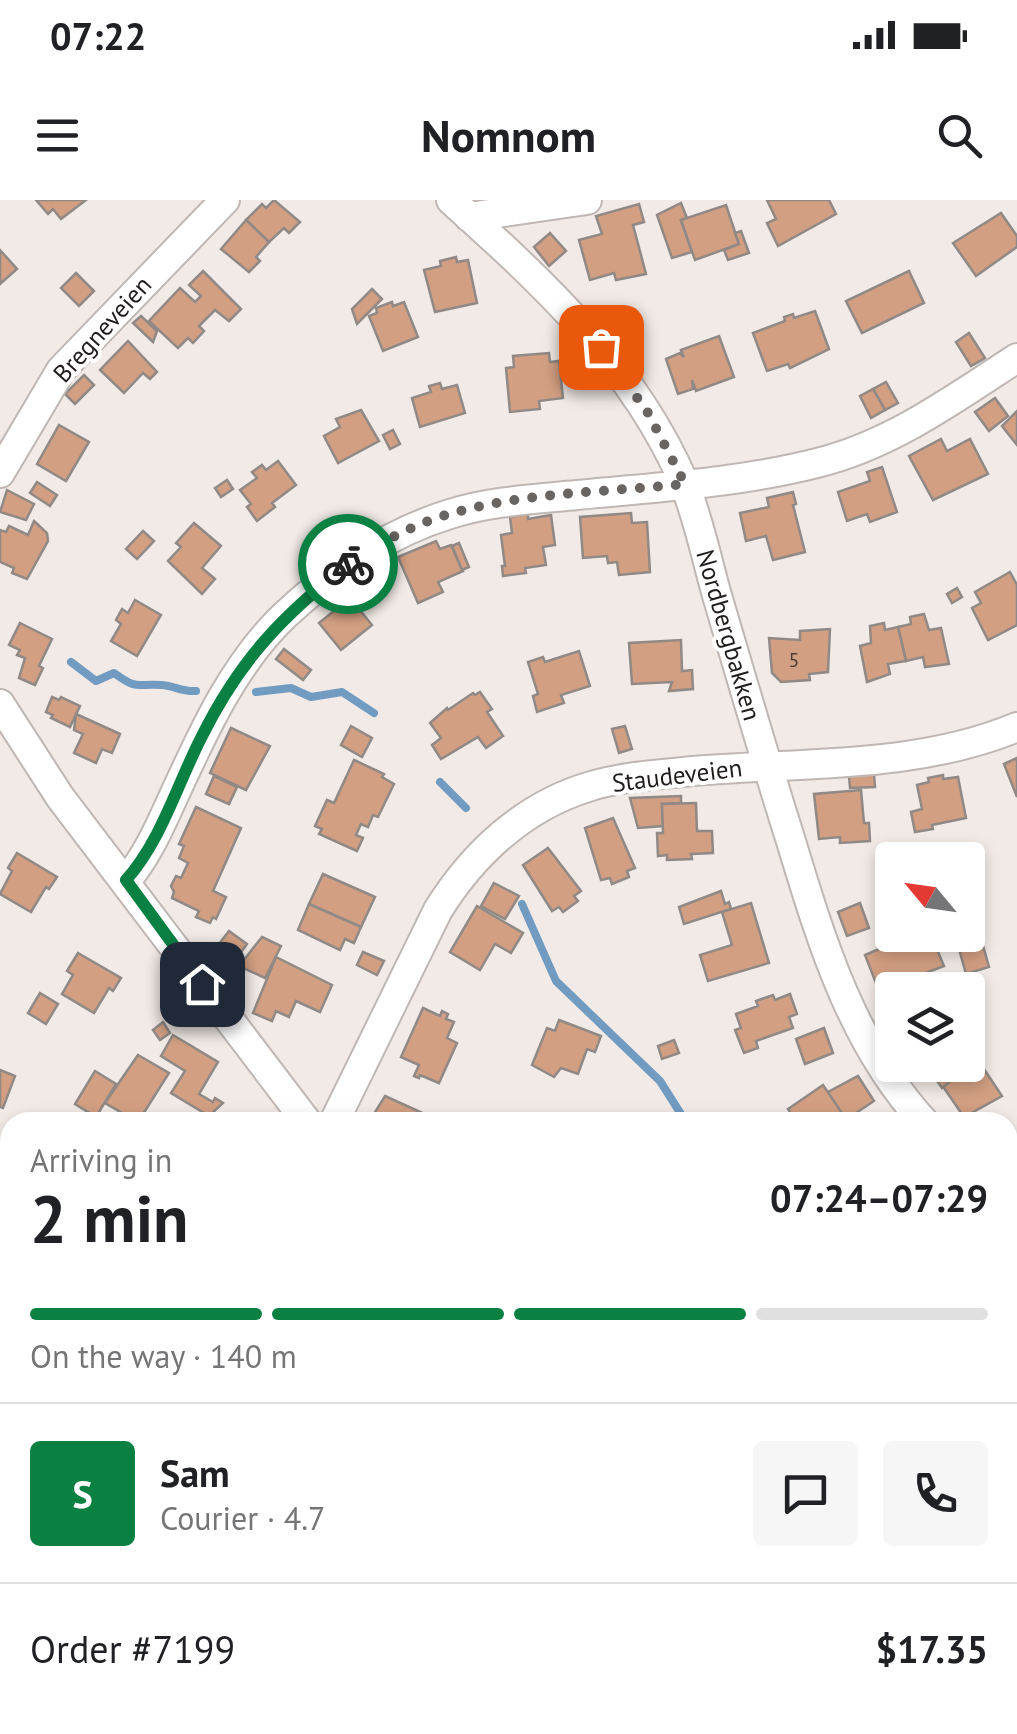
<!DOCTYPE html>
<html lang="en">
<head>
<meta charset="utf-8">
<style>
  body { margin:0; font-family:"PT Sans",sans-serif; background:#f6f6f6; color:#202124; height:100vh; display:flex; flex-direction:column; font-size:38px; white-space:nowrap }
  * { box-sizing:border-box; margin:0 }
  p { font-size:32px; color:#757577 }
  .icon { flex:none; width:55px; height:55px; fill:none; stroke:currentColor; stroke-width:2; stroke-linecap:round; stroke-linejoin:round }
  .map { position:relative; flex:1; overflow:hidden }
  .sheet { position:absolute; left:0px; top:912px; width:1018px; height:622px; display:flex; flex-direction:column; background:#fff; border-radius:30px 30px 0 0; box-shadow:0 5px 15px #0003 }
  .sheet>* { flex:none }
  .needle { width:65px; rotate:299deg }
  .fabs { position:absolute; left:875px; top:642px; display:grid; gap:20px }
  .fabs a { display:grid; place-items:center; width:110px; height:110px; border-radius:10px; background:#fff; box-shadow:0 5px 15px #0003; font-size:50px }
  .pin { position:absolute; display:grid; place-items:center; width:85px; height:85px; color:#fff; margin:-42px; border-radius:20px; box-shadow:0 5px 15px #0006 }
  .courier { position:absolute; display:grid; place-items:center; width:100px; height:100px; margin:-50px; border:8px solid #0b8043; border-radius:50%; background:#fff; color:#222; box-shadow:0 2px 12px #0007 }
  .head em { font-style:normal; font-weight:700 }
  .head div { display:flex; flex-direction:column-reverse }
  .head { display:flex; align-items:center; justify-content:space-between; height:170px; padding:0 30px }
  h1 { font-size:65px; font-weight:700; line-height:75px }
  .bar { display:grid; grid-template-columns:repeat(4,1fr); gap:15px 10px; align-content:center; height:120px; padding:0 30px }
  .bar i { height:12px; border-radius:8px; background:#e0e0e0 }
  .bar .selected { background:#0b8043 }
  .bar p { grid-column:span 4 }
  .line { display:flex; align-items:center; gap:25px; padding:0 30px; border-top:2px solid #e0e0e0 }
  .line div { flex:1 }
  .round { display:grid; place-items:center; flex:none; width:105px; height:105px; border-radius:10px; background:#f6f6f6 }
  .status { display:flex; justify-content:space-between; align-items:center; height:70px; padding:0 50px; background:#fff; direction:ltr }
  .status svg { height:28px; fill:currentColor }
  header { display:flex; justify-content:space-between; align-items:center; height:130px; padding:0 30px; background:#fff; font-size:45px; font-weight:700 }
  .map>svg:first-child { display:block }
  .green { fill:#b3caad }
  .lines { fill:none; stroke-linecap:round; stroke-linejoin:round }
  .stream { stroke:#719bc1; stroke-width:8 }
  .building { fill:#d29f82; stroke:#908986; stroke-width:2.5 }
  .minor-casing { stroke:#beb7b3; stroke-width:32 }
  .path { stroke:#a6a19e; stroke-width:5; stroke-dasharray:8 5; stroke-linecap:butt }
  .minor { stroke:#fff; stroke-width:28 }
  .done { stroke:#686462; stroke-width:10; stroke-dasharray:0 18 }
  .route { stroke:#0b8043; stroke-width:12 }
  .labels { text-anchor:middle; stroke-width:8; stroke-linejoin:round; paint-order:stroke }
  .number-label { font-size:20px; fill:#4c3d35 }
  .street-label { font-size:25px; fill:#1f1c1b; stroke:#fff }
</style>
</head>
<body>
<div class="status"><b>07:22</b><svg viewBox="0 0 49 12"><path d="M0 12V9h3v3zM5 12V6h3v6zM10 12V3h3v9zM15 12V0h3v12zM26 1h20v11H26zM47 4h2v5h-2z"/></svg></div>
<header><svg class="icon" aria-label="menu" viewBox="0 0 24 24"><path d="M4 6h16M4 12h16M4 18h16"/></svg>Nomnom<svg class="icon" aria-label="search" viewBox="0 0 24 24"><circle cx="10" cy="10" r="6"/><path d="M15 15l6 6"/></svg></header>
<div class="map">
<svg width="1017" height="1534" viewBox="0 0 1017 1534">
  <rect width="100%" height="100%" fill="#f1eae6"/>
  <g class="green">
    <path d="M10,938V1115L0,1079V946Z"/>
    <path d="M1008,1345L1017,1348V1480L1008,1477Z"/>
  </g>
  <g class="lines">
    <g class="stream">
      <path d="M71,462L96,481L114,473C139,491 135,483 162,485C175,486 182,492 196,491"/>
      <path d="M256,492L291,488L311,497L342,492L374,513"/>
      <path d="M440,582L466,608"/>
      <path d="M522,704L556,781L660,881L686,922"/>
    </g>
  </g>
  <g class="building">
    <path d="M36,0H86L61,19L53,9L48,14Z"/>
    <path d="M274,0L300,22L289,33L284,28L269,42L246,20L262,4L266,8Z"/>
    <path d="M767,0H829L836,14L778,46L767,23L776,19Z"/>
    <path d="M681,3L687,18L681,20L692,52L672,58L657,15Z"/>
    <path d="M639,4L644,22L633,25L646,74L616,80L614,73L590,80L579,40L602,34L596,16Z"/>
    <path d="M726,5L739,44L695,60L681,20Z"/>
    <path d="M1001,13L1017,36V47L976,76L953,43Z"/>
    <path d="M246,20L269,42L256,57L260,61L249,72L221,49Z"/>
    <path d="M741,31L749,53L728,60L724,50L739,44L735,33Z"/>
    <path d="M550,33L566,51L549,66L534,47Z"/>
    <path d="M0,50L17,69L0,84Z"/>
    <path d="M456,57L457,62L468,60L477,103L435,112L424,70L441,66L440,61Z"/>
    <path d="M203,71L241,109L229,121L215,110L199,126L204,131L193,143L188,138L178,148L149,121L180,88L195,102L201,96L189,85Z"/>
    <path d="M909,71L924,103L862,133L846,101Z"/>
    <path d="M76,73L94,91L79,106L61,88Z"/>
    <path d="M372,89L382,99L357,124L352,109Z"/>
    <path d="M392,102L393,106L404,102L418,137L383,151L369,116L377,113L376,108Z"/>
    <path d="M815,111L829,149L790,168L788,164L767,171L753,133L785,121L784,117L793,114L794,118Z"/>
    <path d="M141,116L157,131L153,142L133,123Z"/>
    <path d="M969,133L985,158L971,166L956,142Z"/>
    <path d="M719,136L734,177L696,191L692,180L693,189L678,194L666,159L680,153L684,157L681,150Z"/>
    <path d="M128,141L157,172L150,179L143,173L124,193L100,170Z"/>
    <path d="M549,153L550,162L559,161L563,198L539,201L540,209L510,212L506,168L514,167L513,156Z"/>
    <path d="M84,175L94,185L75,204L65,194Z"/>
    <path d="M886,182L898,203L885,210L873,189Z"/>
    <path d="M440,183L442,189L457,185L465,213L420,227L412,198L431,192L429,186Z"/>
    <path d="M873,189L885,210L871,218L860,196Z"/>
    <path d="M995,198L1008,216L989,231L975,212Z"/>
    <path d="M361,210L379,241L338,263L324,236L340,227L336,219Z"/>
    <path d="M1017,211V245L1002,226Z"/>
    <path d="M59,225L89,242L66,281L37,264Z"/>
    <path d="M393,230L400,244L390,249L383,235Z"/>
    <path d="M941,239L947,251L970,239L988,274L933,300L909,256Z"/>
    <path d="M278,261L296,285L272,303L275,307L257,321L247,307L251,304L240,290L257,278L252,272L262,265L266,270Z"/>
    <path d="M882,267L897,312L870,322L867,314L847,321L838,292L870,281L867,272Z"/>
    <path d="M227,280L233,289L221,297L215,288Z"/>
    <path d="M37,282L57,295L50,306L30,293Z"/>
    <path d="M7,290L34,304L26,320L0,312Z"/>
    <path d="M793,292L796,304L793,305L805,352L773,360L766,336L746,341L740,313L769,307L767,298Z"/>
    <path d="M631,313L632,323L647,322L650,372L619,375L617,362L608,363L607,356L583,358L580,317Z"/>
    <path d="M528,314V319L551,315L555,345L543,347L546,365L525,368L526,373L503,376L502,366H505L501,335L512,333L510,317Z"/>
    <path d="M34,321L47,333L48,341L27,379L12,373L14,368L0,362V330L6,332L9,326L28,335Z"/>
    <path d="M194,323L221,346L202,368L215,379L202,394L168,361L181,347L176,343Z"/>
    <path d="M143,331L154,341L137,359L126,349Z"/>
    <path d="M436,341L440,349L451,345L463,371L438,382L443,392L418,403L398,357Z"/>
    <path d="M459,343L469,367L462,370L452,346Z"/>
    <path d="M1010,372L1017,385V425L988,440L972,408L981,403L975,392Z"/>
    <path d="M957,388L962,397L952,403L947,394Z"/>
    <path d="M350,398L372,425L341,450L319,423Z"/>
    <path d="M135,400L161,415L137,456L111,441L121,424L116,420L122,409L128,413Z"/>
    <path d="M924,414L929,430L941,428L949,464L925,467L923,457L906,461L898,427L911,424L910,417Z"/>
    <path d="M20,423L52,439L39,466L43,468L35,485L19,478L25,458L17,455L20,450L9,445Z"/>
    <path d="M884,423L885,430L898,427L906,461L888,464L890,474L867,482L860,446L871,443L870,426Z"/>
    <path d="M830,429L828,472L809,474L810,480L781,482L772,473L769,438L800,440V431Z"/>
    <path d="M681,440L682,471L692,470L693,489L669,491L672,482L632,484L629,443Z"/>
    <path d="M284,449L311,470L303,480L276,459Z"/>
    <path d="M579,451L590,486L561,495L564,503L537,512L533,496L538,494L528,462L543,457L545,462Z"/>
    <path d="M480,492L492,509L487,512L503,536L486,548L478,537L441,559L432,545L441,538L430,523L447,508L448,510L473,493L475,495Z"/>
    <path d="M52,497L59,500L61,497L80,506L70,527L51,518L53,515L46,512Z"/>
    <path d="M76,514L120,534L112,553L102,549L96,563L74,553L83,534L74,530Z"/>
    <path d="M351,526L372,538L362,557L341,545Z"/>
    <path d="M625,526L632,549L619,553L612,529Z"/>
    <path d="M231,528L270,546L246,590L210,573Z"/>
    <path d="M1017,558V597L1004,564Z"/>
    <path d="M354,560L384,574L382,577L394,584L378,617L373,615L368,627L361,624L356,635L363,638L357,651L319,634L322,629L315,626L327,600L334,603Z"/>
    <path d="M874,574L875,587L850,588L849,576Z"/>
    <path d="M943,575V579L958,577L966,618L932,625L933,629L915,632L911,612L922,609L917,585L929,582L928,578Z"/>
    <path d="M214,576L237,587L229,604L206,594Z"/>
    <path d="M861,590L864,623H869L870,641L840,643V637L819,639L814,594Z"/>
    <path d="M681,596V603L662,604L663,626L638,628L630,598Z"/>
    <path d="M696,603L697,631H712L713,653L691,654L692,659L667,660V655L658,656L657,633H663L662,604Z"/>
    <path d="M196,607L241,628L213,691L226,697L216,719L213,717L210,723L196,717L199,711L172,698L174,692L171,686L176,676L181,678L188,663L179,658L184,646L179,644Z"/>
    <path d="M613,618L635,668L627,671L629,677L612,684L610,678L601,680L585,628Z"/>
    <path d="M548,648L581,691L574,696L578,701L563,712L559,707L552,711L523,665Z"/>
    <path d="M17,653L57,677L49,689L46,687L31,712L0,694L12,671L8,668Z"/>
    <path d="M323,674L375,697L361,727L309,704Z"/>
    <path d="M494,683L519,696L505,719L481,706Z"/>
    <path d="M721,691L725,704L729,702L731,709L684,724L679,707Z"/>
    <path d="M751,703L769,763L708,781L700,755L732,745L722,712Z"/>
    <path d="M860,703L869,728L847,736L838,712Z"/>
    <path d="M309,704L361,727L354,743L345,739L340,750L298,730Z"/>
    <path d="M477,706L523,733L511,753L495,744L480,770L450,752Z"/>
    <path d="M229,731L247,744L233,763L215,749Z"/>
    <path d="M898,735H931L944,766L879,791L865,755L893,743L891,738Z"/>
    <path d="M262,737L281,746L265,778L239,766Z"/>
    <path d="M982,742L989,767L966,774L959,749Z"/>
    <path d="M363,752L384,761L377,775L357,765Z"/>
    <path d="M78,753L121,778L113,791L109,788L94,813L62,794L73,775L67,771Z"/>
    <path d="M276,757L332,785L320,812L296,801L289,817L276,811L272,821L253,813Z"/>
    <path d="M40,793L58,804L46,824L28,813Z"/>
    <path d="M790,794L797,814L789,817L793,828L756,841L758,848L744,853L735,830L741,828L736,814L758,806L756,801L773,795L775,800Z"/>
    <path d="M423,808L440,816L442,811L448,814L446,819L454,822L447,838L457,843L439,883L420,875L419,878L414,876L419,865L401,857Z"/>
    <path d="M559,820L601,836L595,852L587,849L578,874L561,868L554,877L532,865L547,828L555,831Z"/>
    <path d="M163,822L170,833L160,840L153,830Z"/>
    <path d="M824,828L833,853L805,864L796,839Z"/>
    <path d="M173,835L218,862L199,894L213,902L215,898L223,903L209,916L171,893L185,871L161,856Z"/>
    <path d="M674,840L679,853L662,859L658,846Z"/>
    <path d="M138,855L169,873L138,922L105,903Z"/>
    <path d="M978,860L1002,896L964,917L942,885Z"/>
    <path d="M926,865H961L964,870L942,888Z"/>
    <path d="M0,870L15,876L3,908L0,907Z"/>
    <path d="M95,871L116,884L96,917L75,904Z"/>
    <path d="M858,876L874,901L844,921L828,892Z"/>
    <path d="M823,885L842,913L827,922H797L788,909Z"/>
    <path d="M385,896L442,922H369Z"/>
    <path d="M1008,1174L1017,1178V1281L1008,1277Z"/>
    <path d="M0,1302L3,1307L10,1303V1353L0,1360Z"/>
    <path d="M112,1525H148L149,1534H114Z"/>
    <path d="M232,1525H279L281,1534H234Z"/>
    <path d="M419,1525H437L456,1532L416,1534Z"/>
    <path d="M504,1525H550L549,1527L562,1532L500,1534Z"/>
    <path d="M605,1525H631L643,1532L597,1534Z"/>
    <path d="M702,1525H749L746,1534H699Z"/>
    <path d="M862,1525H912L909,1534H863L860,1533Z"/>
  </g>
  <g class="lines">
    <g class="minor-casing">
      <g id="minor">
        <path d="M451,0C543,83 634,166 684,283C698,317 706,356 716,392C740,474 764,556 790,638C821,740 851,842 924,922"/>
        <path d="M469,17L587,0"/>
        <path d="M0,273L61,170L225,0"/>
        <path d="M0,504L60,597L307,922"/>
        <path d="M126,681C149,654 162,621 177,589C205,528 235,463 284,416C331,372 388,333 450,314C490,301 536,299 577,295C657,287 739,283 817,263C891,245 954,199 1017,158"/>
        <path d="M334,922L438,710C473,654 523,607 588,587C622,576 658,575 693,571C800,562 917,569 1017,527"/>
        <path d="M1008,1001L1017,1010"/>
        <path d="M1008,1055L1017,1033"/>
        <path d="M0,1258L10,1220"/>
        <path d="M195,1525L197,1534"/>
        <path d="M830,1534L833,1525"/>
      </g>
    </g>
    <g class="path">
      <path d="M0,1003L10,1006"/>
      <path d="M0,1015L10,1022"/>
      <path d="M1008,1386L1017,1394"/>
      <path d="M1008,1397L1017,1400"/>
      <path d="M1008,1490L1017,1493"/>
    </g>
    <use href="#minor" class="minor"/>
  </g>
  <g class="lines">
    <path class="done" d="M348,364C379,343 416,323 453,313C526,292 609,292 685,284L648,213L601,147"/>
    <path class="route" d="M202,784L126,680C161,641 177,585 201,538C239,461 281,417 348,364"/>
  </g>
  <g class="labels">
    <g class="number-label">
      <text x="794" y="467">5</text>
    </g>
    <g class="street-label">
      <text transform="translate(102 129) rotate(-48)" y="9">Bregneveien</text>
      <text transform="translate(729 435) rotate(74)" y="9">Nordbergbakken</text>
      <text transform="translate(677 575) rotate(-7)" y="9">Staudeveien</text>
    </g>
  </g>
</svg>
<div class="fabs">
<a><svg class="needle" viewBox="-14 -14 28 28"><path d="M0-13l5 13h-10z" fill="#e53935"/><path d="M0 13l5-13h-10z" fill="#757577"/></svg></a>
<a><svg class="icon" aria-label="layers" viewBox="0 0 24 24"><path d="M12 4l9 5-9 5-9-5zM3 14l9 5 9-5"/></svg></a>
</div>
<div class="pin" style="left:601px;top:147px;background:#ea580c"><svg class="icon" aria-label="bag" viewBox="0 0 24 24"><path d="M5 8h14l-1 12H6zM9 8a3 3 0 0 1 6 0"/></svg></div>
<div class="pin" style="left:202px;top:784px;background:#1f2937"><svg class="icon" aria-label="home" viewBox="0 0 24 24"><path d="M3 11l9-7 9 7M6 9v11h12V9"/></svg></div>
<div class="courier" style="left:348px;top:364px"><svg class="icon" aria-label="bike" viewBox="0 0 24 24"><circle cx="6" cy="16" r="4"/><circle cx="18" cy="16" r="4"/><path d="M6 16l4-8h5l3 8M10 8l3 8H6M13 5h3"/></svg></div>
<section class="sheet">
<div class="head"><div><h1>2 min</h1><p>Arriving in</p></div><em>07:24–07:29</em></div>
<div class="bar"><i class="selected"></i><i class="selected"></i><i class="selected"></i><i></i><p>On the way · 140 m</p></div>
<div class="line" style="height:180px"><b class="round" style="background:#0b8043;color:#fff">S</b><div><b>Sam</b><p>Courier · 4.7</p></div><a class="round"><svg class="icon" aria-label="chat" viewBox="0 0 24 24"><path d="M4 5h16v11H9l-5 4z"/></svg></a><a class="round"><svg class="icon" aria-label="phone" viewBox="0 0 24 24"><path d="M5 4h4l2 5-3 2q2 4 5 5l2-3 5 2v4C11 20 4 13 5 4z"/></svg></a></div>
<div class="line" style="height:130px"><div>Order #7199</div><b>$17.35</b></div>
</section>
</div>
</body>
</html>
